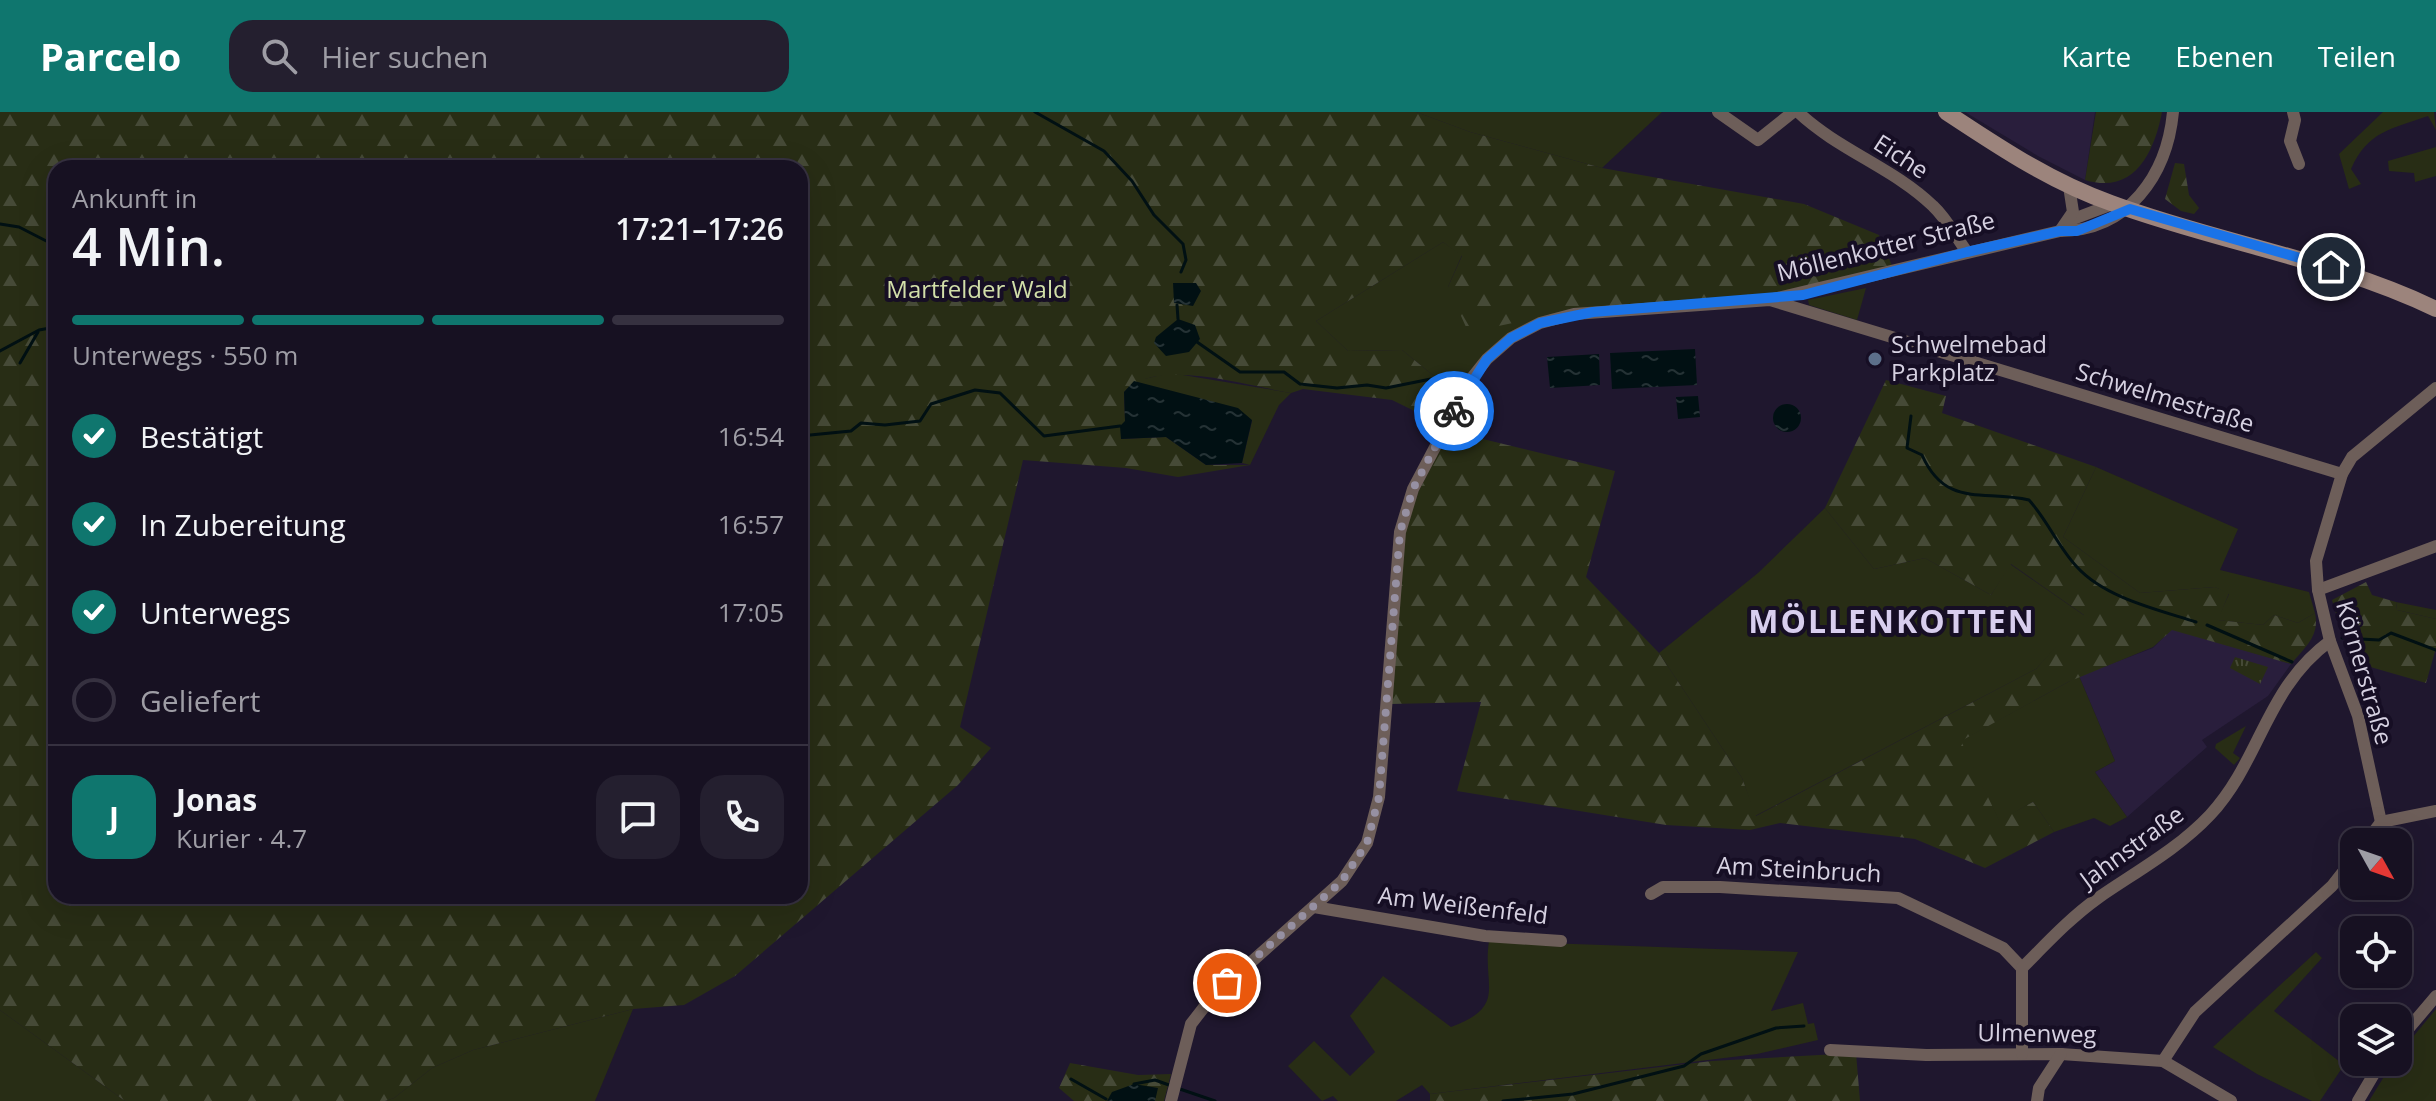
<!DOCTYPE html>
<html lang="de">
<head>
<meta charset="utf-8">
<style>
  body { margin:0; font-family:"Open Sans",sans-serif; background:#241f2f; color:#f1f3f6; height:100vh; display:flex; flex-direction:column; font-size:30px; white-space:nowrap }
  * { box-sizing:border-box; margin:0 }
  p { font-size:26px; color:#9e9da5 }
  .icon { flex:none; width:44px; height:44px; fill:none; stroke:currentColor; stroke-width:2; stroke-linecap:round; stroke-linejoin:round }
  .map { position:relative; flex:1; overflow:hidden }
  .side { position:absolute; left:48px; top:48px; width:760px; height:744px; display:flex; flex-direction:column; background:#171122; border-radius:24px; box-shadow:0 8px 32px #0002,0 0 0 2px #363140 }
  .side>* { flex:none }
  .needle { width:52px; rotate:130deg }
  .tools { position:absolute; left:2340px; top:716px; display:grid; gap:16px }
  .tools a { display:grid; place-items:center; width:72px; height:72px; border-radius:16px; background:#171122; box-shadow:0 8px 32px #0002,0 0 0 2px #363140; font-size:40px }
  .pin { position:absolute; display:grid; place-items:center; width:68px; height:68px; color:#fff; margin:-34px; border:4px solid #fff; border-radius:50%; box-shadow:0 2px 8px #0007 }
  .courier { position:absolute; display:grid; place-items:center; width:80px; height:80px; margin:-40px; border:6px solid #1a73e8; border-radius:50%; background:#fff; color:#222; box-shadow:0 2px 10px #0007 }
  .summary em { font-style:normal; font-weight:600 }
  .summary div { display:flex; flex-direction:column-reverse }
  .summary { display:flex; align-items:center; justify-content:space-between; height:136px; padding:0 24px }
  h1 { font-size:52px; font-weight:600; line-height:60px }
  .bar { display:grid; grid-template-columns:repeat(4,1fr); gap:12px 8px; align-content:center; height:96px; padding:0 24px }
  .bar i { height:10px; border-radius:6px; background:#363140 }
  .bar .active { background:#0f766e }
  .bar p { grid-column:span 4 }
  .line { display:flex; align-items:center; gap:20px; padding:0 24px; border-top:2px solid #363140 }
  .line div { flex:1 }
  .round { display:grid; place-items:center; flex:none; width:84px; height:84px; border-radius:24px; background:#241f2f }
  ol { padding:0 24px; list-style:none }
  li { display:flex; align-items:center; gap:24px; height:88px }
  li p { margin-inline-start:auto }
  li .icon { padding:8px; border-radius:50%; background:#0f766e; color:#fff; stroke-width:4 }
  li:last-child { color:#9e9da5 }
  li i { width:44px; height:44px; border:4px solid #363140; border-radius:50% }
  header { display:flex; align-items:center; gap:48px; box-sizing:border-box; height:112px; padding:0 40px; background:#0f766e; color:#fff }
  header strong { font-size:38px }
  nav { display:flex; gap:44px; margin-inline-start:auto; font-size:28px }
  .search { width:560px; height:72px; background:#241f2f; display:flex; align-items:center; gap:20px; box-sizing:border-box; padding:0 28px; border-radius:24px; color:#9e9da5; font-size:30px }
  .map>svg:first-child { display:block }
  .built { fill:#291e3c }
  .grass { fill:#282d15 }
  .forest { fill:url(#forest-firs); fill-rule:evenodd }
  .park { fill:url(#park-tufts) }
  .water { fill:url(#water-ripples) }
  .lines { fill:none; stroke-linecap:round; stroke-linejoin:round }
  .stream { stroke:#011013; stroke-width:3 }
  .street { stroke:#6d5e59; stroke-width:12 }
  .secondary { stroke:#9c847c; stroke-width:16 }
  .done { stroke:#9690a2; stroke-width:8; stroke-dasharray:0 14.4 }
  .route { stroke:#1a73e8; stroke-width:10 }
  .service-dot { fill:#5c6f8a; stroke:#160e24; stroke-width:3 }
  .labels { text-anchor:middle; stroke-width:8; stroke-linejoin:round; paint-order:stroke }
  .street-label { font-size:24px; fill:#d6d1e1; stroke:#160e24 }
  .park-label { font-size:24px; fill:#d2dfa9; stroke:#160e24 }
  .poi-label { font-size:24px; fill:#d6d1e1; stroke:#160e24; text-anchor:start }
  .district-label { font-size:32px; font-weight:bold; letter-spacing:2px; fill:#d8ceee; stroke:#160e24 }
</style>
</head>
<body>
<header>
<strong>Parcelo</strong>
<div class="search"><svg class="icon" aria-label="search" viewBox="0 0 24 24"><circle cx="10" cy="10" r="6"/><path d="M15 15l6 6"/></svg>Hier suchen</div>
<nav><a>Karte</a><a>Ebenen</a><a>Teilen</a></nav>
</header>
<div class="map">
<svg width="2436" height="989" viewBox="0 0 2436 989">
  <defs>
    <pattern id="forest-firs" width="22" height="20" patternUnits="userSpaceOnUse" patternTransform="scale(2)"><rect width="22" height="20" fill="#282d15"/><path d="M5 1l3.5 6h-7zM16 11l3.5 6h-7z" fill="#464a37"/></pattern>
    <pattern id="park-tufts" width="24" height="20" patternUnits="userSpaceOnUse" patternTransform="scale(2)"><rect width="24" height="20" fill="#282d15"/><path d="M3 7l-1-3M5 7V3M7 7l1-3M15 17l-1-3M17 17v-4M19 17l1-3" fill="none" stroke="#464a37"/></pattern>
    <pattern id="water-ripples" width="26" height="14" patternUnits="userSpaceOnUse" patternTransform="scale(2)"><rect width="26" height="14" fill="#011013"/><path d="M2 4q2-2 4 0t4 0M15 11q2-2 4 0t4 0" fill="none" stroke="#253235"/></pattern>
  </defs>
  <rect width="100%" height="100%" fill="#1f172e"/>
  <g class="built">
    <path d="M1965,0H2095L2085,68L2038,44Z"/>
    <path d="M2172,517L2291,552L2268,584L2202,628L2207,635L2127,705L2095,660L2115,649L2079,564L2153,536Z"/>
  </g>
  <g class="grass">
    <path d="M1416,0H1662L1602,56L1470,20Z"/>
    <path d="M2383,0H2434L2436,18L2428,4C2391,17 2368,19 2351,57L2361,72L2349,77L2339,42Z"/>
    <path d="M2436,35V64L2415,70L2414,61L2389,59L2388,49Z"/>
    <path d="M1443,130L1462,143L1448,175L1547,204L1467,267L1440,269L1402,238L1348,239L1316,209Z"/>
    <path d="M1866,176L1857,208L1809,193L1808,188Z"/>
    <path d="M1171,261L1291,281L1279,293L1250,353L1242,351L1252,309L1134,269Z"/>
    <path d="M2096,355L2238,417L2220,458L2309,480L2315,501L2298,511L2274,503L2263,513L2217,508L2229,482L2215,475L2140,481L2063,425Z"/>
    <path d="M1825,396L1874,457L1925,446L1991,483L2010,452L2085,504L2036,557L1755,704L1742,666L1659,541L1758,461Z"/>
    <path d="M2396,490L2436,498V507L2397,498Z"/>
    <path d="M2079,564L2115,649L2095,660L2127,705L2110,714L2094,706L2054,720L2033,690L1999,709L1960,629Z"/>
    <path d="M2246,614L2233,641L2240,646L2234,653L2215,636L2216,632Z"/>
    <path d="M1489,829L1798,840L1771,899L1803,891L1808,912L1814,911L1818,928L1757,942L1430,982L1422,973L1396,989H1338L1333,984L1322,989L1288,954L1314,929L1350,964L1375,940L1350,904L1383,864L1451,915C1508,894 1482,874 1489,829Z"/>
    <path d="M2316,840L2322,846L2274,899L2344,953L2320,989H2312L2257,962L2213,935Z"/>
    <path d="M633,897L595,989H385L394,986L432,956L473,938Z"/>
    <path d="M2436,897V989H2369L2393,950H2398V943Z"/>
    <path d="M0,898L125,989H0Z"/>
  </g>
  <g class="forest">
    <path d="M0,0H1416L1470,20L1602,56L1804,92L1879,123L1893,156L1767,183L1547,204L1484,217L1466,215L1448,175L1462,144L1443,130L1316,209L1348,239L1402,238L1440,269L1467,267L1443,313L1392,288L1303,277L1291,281C1248,274 1156,244 1124,280L1125,309L1121,327L1166,325L1206,353H1250L1178,365L1126,356L1023,348L960,615L991,636L958,673L735,864L684,893L633,897L473,938L432,956L394,986L385,989H125L0,898ZM56,56H800V784H56Z"/>
    <path d="M2096,0H2162C2154,41 2134,83 2085,68Z"/>
    <path d="M2175,51L2184,52L2189,83L2199,96L2194,102L2181,99L2165,87Z"/>
    <path d="M1886,268L1946,284L1942,301L2096,355L2063,425L2140,481L2215,475L2229,481L2218,508L2263,513L2274,503L2298,511L2315,501C2320,524 2305,535 2291,552L2172,518L2153,535L2068,570L1961,629L1999,708L2033,690L2054,720L1985,756L1915,727L1780,711L1750,718L1666,713L1457,679L1481,590L1390,592L1404,421L1418,380L1450,319L1615,359L1586,465L1659,541L1742,666L1756,704L2036,557L2084,503L2011,452L1991,483L1925,446L1874,457L1825,396Z"/>
    <path d="M2366,470L2372,483L2396,490L2397,498L2436,507V536L2426,571L2367,554L2353,559L2332,488Z"/>
    <path d="M1856,941L1860,989H1430V982L1712,949Z"/>
    <path d="M1070,951L1138,963L1171,962L1164,989H1074L1059,976Z"/>
  </g>
  <path class="park" d="M2235,545L2268,555L2260,572L2230,556Z"/>
  <g class="water">
    <path d="M1173,171H1196L1201,179L1193,194L1174,191Z"/>
    <path d="M1178,207L1195,213L1200,227L1189,240L1166,244L1154,231L1156,225Z"/>
    <path d="M1695,237L1697,273L1612,277L1610,241Z"/>
    <path d="M1599,242L1600,273L1550,276L1547,245Z"/>
    <path d="M1134,269L1238,296L1252,308L1242,351L1206,353L1166,325L1121,327L1120,314L1125,309L1124,280Z"/>
    <path d="M1698,284L1700,305L1678,307L1676,285Z"/>
    <circle cx="1787" cy="306" r="14"/>
    <path d="M1134,972L1158,976L1155,989H1107L1112,980Z"/>
  </g>
  <g class="lines">
    <g class="stream">
      <path d="M1035,0L1104,39L1132,69L1154,103L1183,132L1186,148L1181,160"/>
      <path d="M0,112L19,115L56,134"/>
      <path d="M1177,193L1178,207"/>
      <path d="M1197,230L1240,260H1284L1300,272L1337,276L1367,273L1386,276L1461,261"/>
      <path d="M0,239L39,218L56,215"/>
      <path d="M20,251L38,220"/>
      <path d="M1911,304L1907,336L1922,343C1946,397 1984,377 2029,388C2048,409 2058,435 2077,455C2105,486 2159,498 2196,510"/>
      <path d="M800,324L851,319L861,311L885,313L920,309L931,292L975,278L1000,281L1044,324L1120,314"/>
      <path d="M2207,513L2292,550"/>
      <path d="M2342,526L2379,528L2391,521L2436,538"/>
      <path d="M1071,967L1106,987"/>
      <path d="M1134,972L1155,968L1169,973"/>
      <path d="M1177,976L1215,989"/>
      <path d="M1503,989L1573,982L1684,954L1701,942L1776,916L1804,914"/>
    </g>
    <g class="street">
      <path d="M1718,0L1758,28L1793,0"/>
      <path d="M1798,0C1838,38 1894,56 1933,94C1947,107 1956,125 1967,140"/>
      <path d="M2293,0L2295,8L2290,29L2299,52"/>
      <path d="M2068,109L2113,92"/>
      <path d="M2060,119L2073,100L2069,74"/>
      <path d="M1773,187L2060,119C2128,119 2167,63 2173,0"/>
      <path d="M2318,478L2436,434"/>
      <path d="M2381,710L2358,604L2330,529L2318,478L2316,449L2342,362L2352,345L2436,276"/>
      <path d="M2366,730L2381,710L2436,699"/>
      <path d="M1651,782L1663,775H1720L1898,786L2003,836L2022,856"/>
      <path d="M1314,795L1485,824L1561,829"/>
      <path d="M2398,929L2436,884"/>
      <path d="M1830,938L1926,943L2061,942L2163,949L2231,989"/>
      <path d="M2022,942V856C2047,831 2070,806 2098,786C2137,759 2178,737 2210,703C2261,648 2265,577 2330,529"/>
      <path d="M2163,949L2195,900L2332,774L2354,746"/>
      <path d="M1171,989L1191,912L1212,885L1342,769L1367,731L1379,685L1400,420L1413,377L1471,267L1487,247L1511,226L1540,211L1574,202L1770,188L2342,362"/>
      <path d="M2037,989L2039,976L2061,942"/>
      <path d="M2358,989L2381,950"/>
    </g>
    <path class="secondary" d="M1946,0C1999,35 2051,70 2111,91C2219,131 2332,147 2436,197"/>
  </g>
  <g class="lines">
    <path class="done" d="M1227,871L1342,769L1367,731L1379,685L1400,420L1413,377L1454,299"/>
    <path class="route" d="M1454,299L1487,247L1511,226L1540,211L1593,200L1803,183L1967,140L2060,119H2077L2130,97L2331,155"/>
  </g>
  <circle class="service-dot" cx="1875" cy="247" r="8"/>
  <g class="labels">
    <g class="street-label">
      <text transform="translate(1901 45) rotate(33)" y="8">Eiche</text>
      <text transform="translate(1886 135) rotate(-14)" y="8">Möllenkotter Straße</text>
      <text transform="translate(2165 286) rotate(17)" y="8">Schwelmestraße</text>
      <text transform="translate(2364 561) rotate(74)" y="8">Körnerstraße</text>
      <text transform="translate(2132 735) rotate(-36)" y="8">Jahnstraße</text>
      <text transform="translate(1799 758) rotate(3)" y="8">Am Steinbruch</text>
      <text transform="translate(1463 794) rotate(7)" y="8">Am Weißenfeld</text>
      <text transform="translate(2037 922) rotate(1)" y="8">Ulmenweg</text>
    </g>
    <g class="park-label">
      <text x="977" y="186">Martfelder Wald</text>
    </g>
    <g class="poi-label">
      <text x="1891" y="241">Schwelmebad<tspan x="1891" dy="28">Parkplatz</tspan></text>
    </g>
    <g class="district-label">
      <text x="1892" y="521">MÖLLENKOTTEN</text>
    </g>
  </g>
</svg>
<div class="tools">
<a><svg class="needle" viewBox="-14 -14 28 28"><path d="M0-13l5 13h-10z" fill="#e53935"/><path d="M0 13l5-13h-10z" fill="#9e9da5"/></svg></a>
<a><svg class="icon" aria-label="locate" viewBox="0 0 24 24"><circle cx="12" cy="12" r="6"/><path d="M12 2v4M12 18v4M2 12h4M18 12h4"/></svg></a>
<a><svg class="icon" aria-label="layers" viewBox="0 0 24 24"><path d="M12 4l9 5-9 5-9-5zM3 14l9 5 9-5"/></svg></a>
</div>
<div class="pin" style="left:1227px;top:871px;background:#ea580c"><svg class="icon" aria-label="bag" viewBox="0 0 24 24"><path d="M5 8h14l-1 12H6zM9 8a3 3 0 0 1 6 0"/></svg></div>
<div class="pin" style="left:2331px;top:155px;background:#1f2937"><svg class="icon" aria-label="home" viewBox="0 0 24 24"><path d="M3 11l9-7 9 7M6 9v11h12V9"/></svg></div>
<div class="courier" style="left:1454px;top:299px"><svg class="icon" aria-label="bike" viewBox="0 0 24 24"><circle cx="6" cy="16" r="4"/><circle cx="18" cy="16" r="4"/><path d="M6 16l4-8h5l3 8M10 8l3 8H6M13 5h3"/></svg></div>
<section class="side">
<div class="summary"><div><h1>4 Min.</h1><p>Ankunft in</p></div><em>17:21–17:26</em></div>
<div class="bar"><i class="active"></i><i class="active"></i><i class="active"></i><i></i><p>Unterwegs · 550 m</p></div>
<ol>
<li><svg class="icon" aria-label="check" viewBox="0 0 24 24"><path d="M5 12l5 5 9-10"/></svg>Bestätigt<p>16:54</p></li>
<li><svg class="icon" aria-label="check" viewBox="0 0 24 24"><path d="M5 12l5 5 9-10"/></svg>In Zubereitung<p>16:57</p></li>
<li><svg class="icon" aria-label="check" viewBox="0 0 24 24"><path d="M5 12l5 5 9-10"/></svg>Unterwegs<p>17:05</p></li>
<li><i></i>Geliefert</li>
</ol>
<div class="line" style="height:144px"><b class="round" style="background:#0f766e;color:#fff">J</b><div><b>Jonas</b><p>Kurier · 4.7</p></div><a class="round"><svg class="icon" aria-label="chat" viewBox="0 0 24 24"><path d="M4 5h16v11H9l-5 4z"/></svg></a><a class="round"><svg class="icon" aria-label="phone" viewBox="0 0 24 24"><path d="M5 4h4l2 5-3 2q2 4 5 5l2-3 5 2v4C11 20 4 13 5 4z"/></svg></a></div>
</section>
</div>
</body>
</html>
